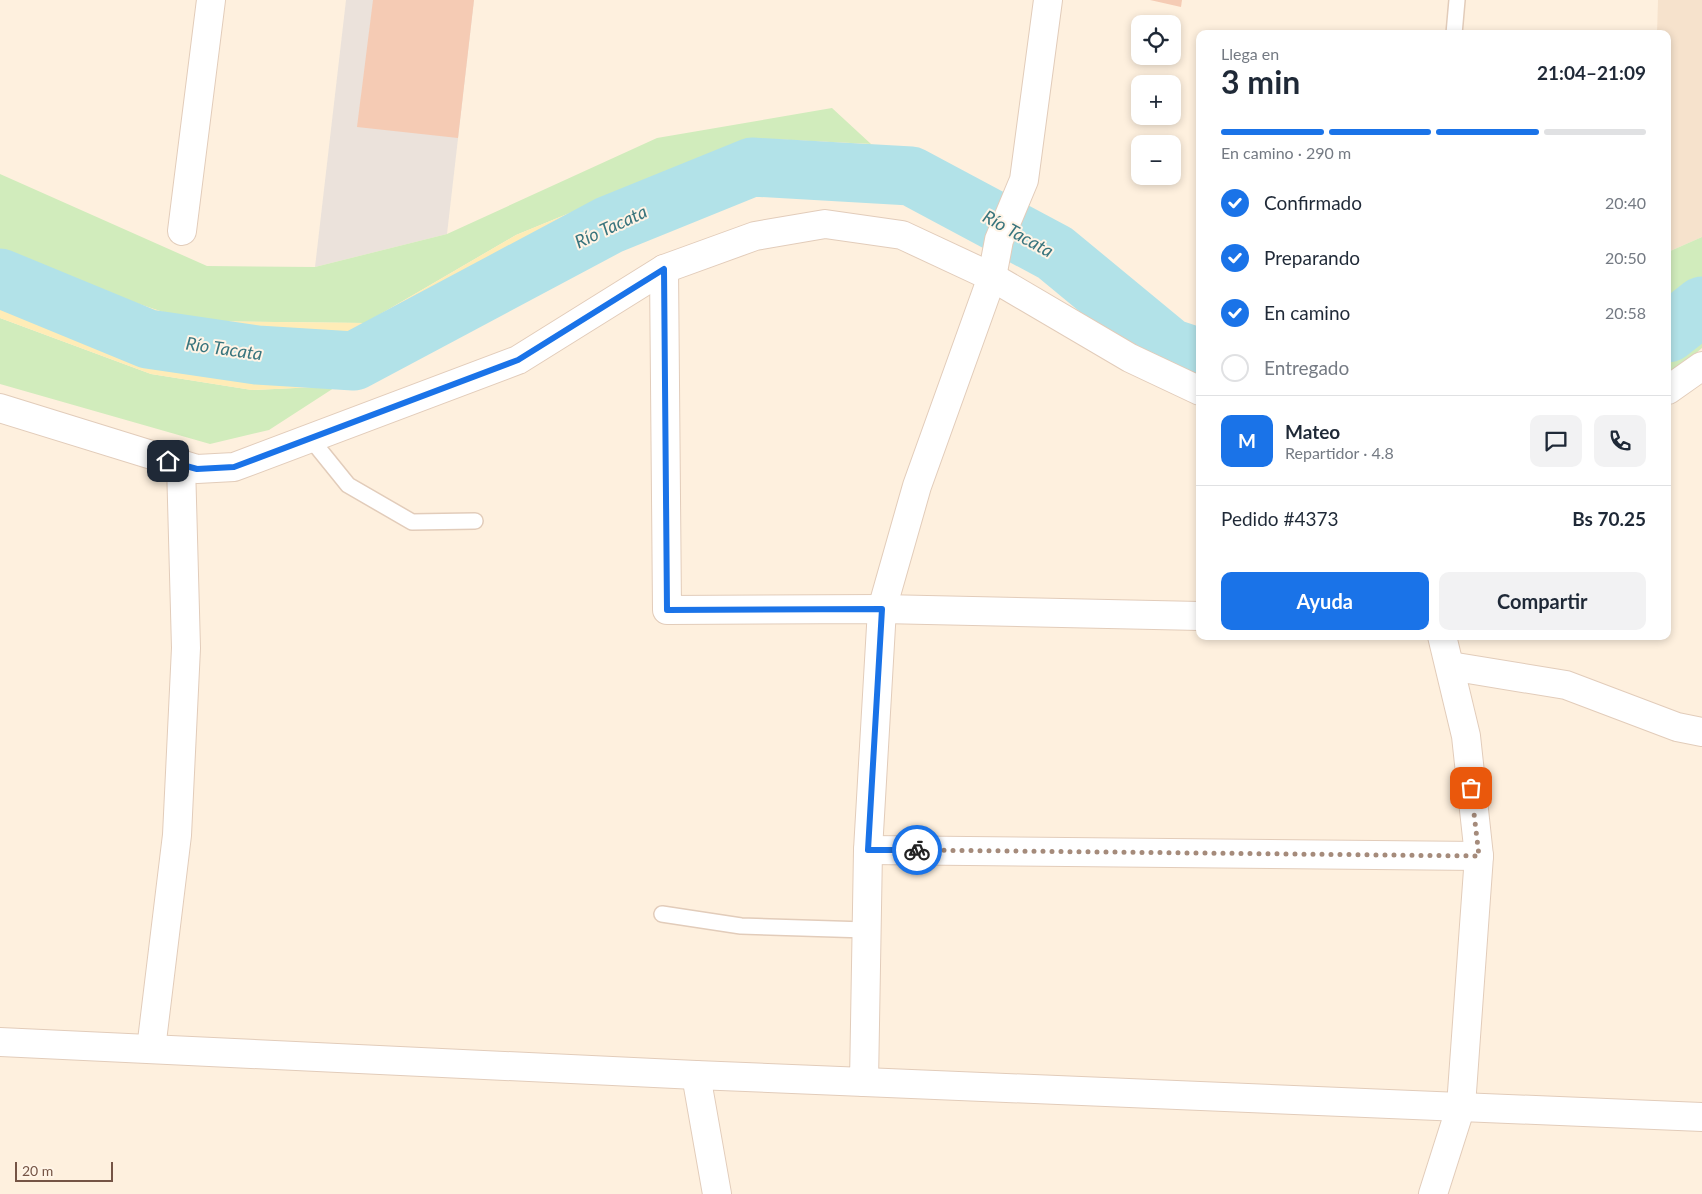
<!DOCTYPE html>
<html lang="es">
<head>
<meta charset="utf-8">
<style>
  body { margin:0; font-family:Lato,sans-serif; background:#f2f2f3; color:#1f2937; height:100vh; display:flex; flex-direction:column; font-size:19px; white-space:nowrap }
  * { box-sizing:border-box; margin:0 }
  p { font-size:16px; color:#747a83 }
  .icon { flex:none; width:28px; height:28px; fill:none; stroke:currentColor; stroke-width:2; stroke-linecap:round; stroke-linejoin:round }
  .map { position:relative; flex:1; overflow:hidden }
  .details { position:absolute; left:1196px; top:30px; width:475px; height:610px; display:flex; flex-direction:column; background:#fff; border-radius:10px; box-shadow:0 2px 8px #0003 }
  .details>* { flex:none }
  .controls { position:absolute; left:1131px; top:15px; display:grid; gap:10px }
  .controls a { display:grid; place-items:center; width:50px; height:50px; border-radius:10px; background:#fff; box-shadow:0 2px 8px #0003; font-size:25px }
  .scale { position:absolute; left:15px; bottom:12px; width:98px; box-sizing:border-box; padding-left:5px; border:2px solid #755445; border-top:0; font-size:14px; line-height:18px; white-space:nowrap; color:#755445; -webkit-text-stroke:4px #fff4e6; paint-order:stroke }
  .pin { position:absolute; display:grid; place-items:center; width:42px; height:42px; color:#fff; margin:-21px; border-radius:10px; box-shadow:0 2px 8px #0006 }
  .courier { position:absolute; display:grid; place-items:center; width:50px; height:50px; margin:-25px; border:4px solid #1a73e8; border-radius:50%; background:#fff; color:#222; box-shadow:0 1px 6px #0007 }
  .summary em { font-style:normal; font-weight:700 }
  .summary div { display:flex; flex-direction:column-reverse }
  .summary { display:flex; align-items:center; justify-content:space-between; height:85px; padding:0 25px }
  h1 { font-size:32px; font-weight:700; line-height:38px }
  .bar { display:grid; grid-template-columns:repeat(4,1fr); gap:8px 5px; align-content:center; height:60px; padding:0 25px }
  .bar i { height:6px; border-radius:4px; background:#e0e1e3 }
  .bar .current { background:#1a73e8 }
  .bar p { grid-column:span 4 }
  .line { display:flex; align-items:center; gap:12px; padding:0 25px; border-top:1px solid #e0e1e3 }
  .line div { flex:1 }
  .round { display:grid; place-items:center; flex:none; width:52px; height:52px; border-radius:10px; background:#f2f2f3 }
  ol { padding:0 25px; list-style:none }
  li { display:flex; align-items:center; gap:15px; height:55px }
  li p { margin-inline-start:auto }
  li .icon { padding:5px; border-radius:50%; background:#1a73e8; color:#fff; stroke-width:4 }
  li:last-child { color:#747a83 }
  li i { width:28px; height:28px; border:2px solid #e0e1e3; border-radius:50% }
  .action { display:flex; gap:10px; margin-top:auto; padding:10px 25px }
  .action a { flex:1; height:58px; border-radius:10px; background:#1a73e8; color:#fff; font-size:20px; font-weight:700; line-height:58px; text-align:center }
  .action a+a { background:#f2f2f3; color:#1f2937 }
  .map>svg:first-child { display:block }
  .residential { fill:#f6e2cc }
  .industrial { fill:#ebe2db }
  .green { fill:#d1ecbc }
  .sand { fill:#ffecb7 }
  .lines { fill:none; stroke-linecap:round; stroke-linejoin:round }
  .river { stroke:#b2e2e8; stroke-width:59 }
  .building { fill:#f5cbb4 }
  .service-casing { stroke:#e2ccba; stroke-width:18 }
  .minor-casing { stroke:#e2ccba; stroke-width:30 }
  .tertiary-casing { stroke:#e2ccba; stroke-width:30 }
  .service { stroke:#fff; stroke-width:15 }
  .minor { stroke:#fff; stroke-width:28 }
  .tertiary { stroke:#fff; stroke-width:28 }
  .done { stroke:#a58b7b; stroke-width:5; stroke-dasharray:0 9 }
  .route { stroke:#1a73e8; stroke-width:6 }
  .labels { text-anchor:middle; stroke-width:4; stroke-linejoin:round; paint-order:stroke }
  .water-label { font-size:18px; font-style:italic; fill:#38747d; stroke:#fff4e6 }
</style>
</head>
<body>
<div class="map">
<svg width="1702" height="1194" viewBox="0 0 1702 1194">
  <rect width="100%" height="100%" fill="#fef0de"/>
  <path class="residential" d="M1658,0H1702V237L1668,252V34H1657Z"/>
  <path class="industrial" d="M346,0H474L447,234L315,267Z"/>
  <g class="green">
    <path d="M832,108L871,144L770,139L633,187L516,235L365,323L190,321L64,279L0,249V174L207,266L315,267L447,234L657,138Z"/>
    <path d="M1702,237V288L1668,315V252Z"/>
    <path d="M0,318L151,374L252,390L337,386L269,430L210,444L0,384Z"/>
    <path d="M1702,323V348L1668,377V348Z"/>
  </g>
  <path class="sand" d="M770,139L871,144L996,199L981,230L878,185H774L645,233L419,355L337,386L252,390L151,374L0,318V249L64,279L190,321L365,323L516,235L633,187Z"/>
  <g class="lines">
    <g class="river">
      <path d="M0,278L148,339L257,355L354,361L609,225L752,167L911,176L1055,253L1170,348L1200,358"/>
      <path d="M1668,333L1702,306"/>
    </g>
  </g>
  <g class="building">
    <path d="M373,0H474L458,138L357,127Z"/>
    <path d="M1150,0H1182L1181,7Z"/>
  </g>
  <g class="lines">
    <g class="service-casing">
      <g id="service">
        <path d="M1454,34L1457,0"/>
        <path d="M310,438L348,485L412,522L475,521"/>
        <path d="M662,914L741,926L866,930"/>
      </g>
    </g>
    <g class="minor-casing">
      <g id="minor">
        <path d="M182,231L211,0"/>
        <path d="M664,269L667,610L882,609L1200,616"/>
        <path d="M1668,390L1702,366"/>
        <path d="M0,408L197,469L234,467L518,360L664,269L755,236L825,224L902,235L992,277L1130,358L1200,391"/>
        <path d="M1450,666L1566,685L1677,727L1702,732"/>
        <path d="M868,850L1479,856"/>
        <path d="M0,1042L696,1075"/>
        <path d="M151,1049L177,835L186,648L181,464"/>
        <path d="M864,1082L1702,1117"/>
        <path d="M1433,1194L1461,1106L1479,856L1466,736L1442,636"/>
      </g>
    </g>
    <g class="tertiary-casing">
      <path id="tertiary" d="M717,1194L696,1075L864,1082L868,850L882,609L917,486L992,277L999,240L1024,180L1048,0"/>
    </g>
    <use href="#service" class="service"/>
    <use href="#minor" class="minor"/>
    <use href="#tertiary" class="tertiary"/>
  </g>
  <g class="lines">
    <path class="done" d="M917,850L1479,856L1471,788"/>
    <path class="route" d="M168,461L197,469L234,467L518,360L664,269L667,610L882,609L868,850H917"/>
  </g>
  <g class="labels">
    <g class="water-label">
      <text transform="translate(611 227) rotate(-25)" y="6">Río Tacata</text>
      <text transform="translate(1018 234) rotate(29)" y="6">Río Tacata</text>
      <text transform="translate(224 349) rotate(8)" y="6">Río Tacata</text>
    </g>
  </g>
</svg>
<div class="controls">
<a><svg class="icon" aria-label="locate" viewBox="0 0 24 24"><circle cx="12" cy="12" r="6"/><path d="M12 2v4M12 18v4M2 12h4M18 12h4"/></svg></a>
<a>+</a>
<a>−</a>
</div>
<div class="scale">20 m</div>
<div class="pin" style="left:1471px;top:788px;background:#ea580c"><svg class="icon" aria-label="bag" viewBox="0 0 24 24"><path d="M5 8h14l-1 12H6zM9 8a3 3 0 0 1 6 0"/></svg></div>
<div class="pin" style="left:168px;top:461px;background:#1f2937"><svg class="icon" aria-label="home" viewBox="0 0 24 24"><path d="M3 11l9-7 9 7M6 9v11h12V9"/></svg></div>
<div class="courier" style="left:917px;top:850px"><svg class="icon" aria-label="bike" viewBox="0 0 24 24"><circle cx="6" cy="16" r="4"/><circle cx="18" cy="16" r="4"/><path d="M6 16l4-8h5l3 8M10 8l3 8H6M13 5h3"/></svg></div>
<section class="details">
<div class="summary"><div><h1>3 min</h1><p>Llega en</p></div><em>21:04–21:09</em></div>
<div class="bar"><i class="current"></i><i class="current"></i><i class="current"></i><i></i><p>En camino · 290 m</p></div>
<ol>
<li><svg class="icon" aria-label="check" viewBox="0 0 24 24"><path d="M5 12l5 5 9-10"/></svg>Confirmado<p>20:40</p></li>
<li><svg class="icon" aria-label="check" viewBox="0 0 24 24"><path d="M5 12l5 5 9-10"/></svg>Preparando<p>20:50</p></li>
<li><svg class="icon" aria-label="check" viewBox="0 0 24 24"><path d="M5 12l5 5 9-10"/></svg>En camino<p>20:58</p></li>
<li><i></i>Entregado</li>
</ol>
<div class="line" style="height:90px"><b class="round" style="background:#1a73e8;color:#fff">M</b><div><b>Mateo</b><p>Repartidor · 4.8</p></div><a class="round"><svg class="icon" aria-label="chat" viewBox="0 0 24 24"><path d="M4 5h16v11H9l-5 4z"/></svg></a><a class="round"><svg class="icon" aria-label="phone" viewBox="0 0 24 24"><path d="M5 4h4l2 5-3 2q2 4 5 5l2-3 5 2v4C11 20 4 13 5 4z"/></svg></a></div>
<div class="line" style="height:65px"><div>Pedido #4373</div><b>Bs 70.25</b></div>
<div class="action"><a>Ayuda</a><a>Compartir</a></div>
</section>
</div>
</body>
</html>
